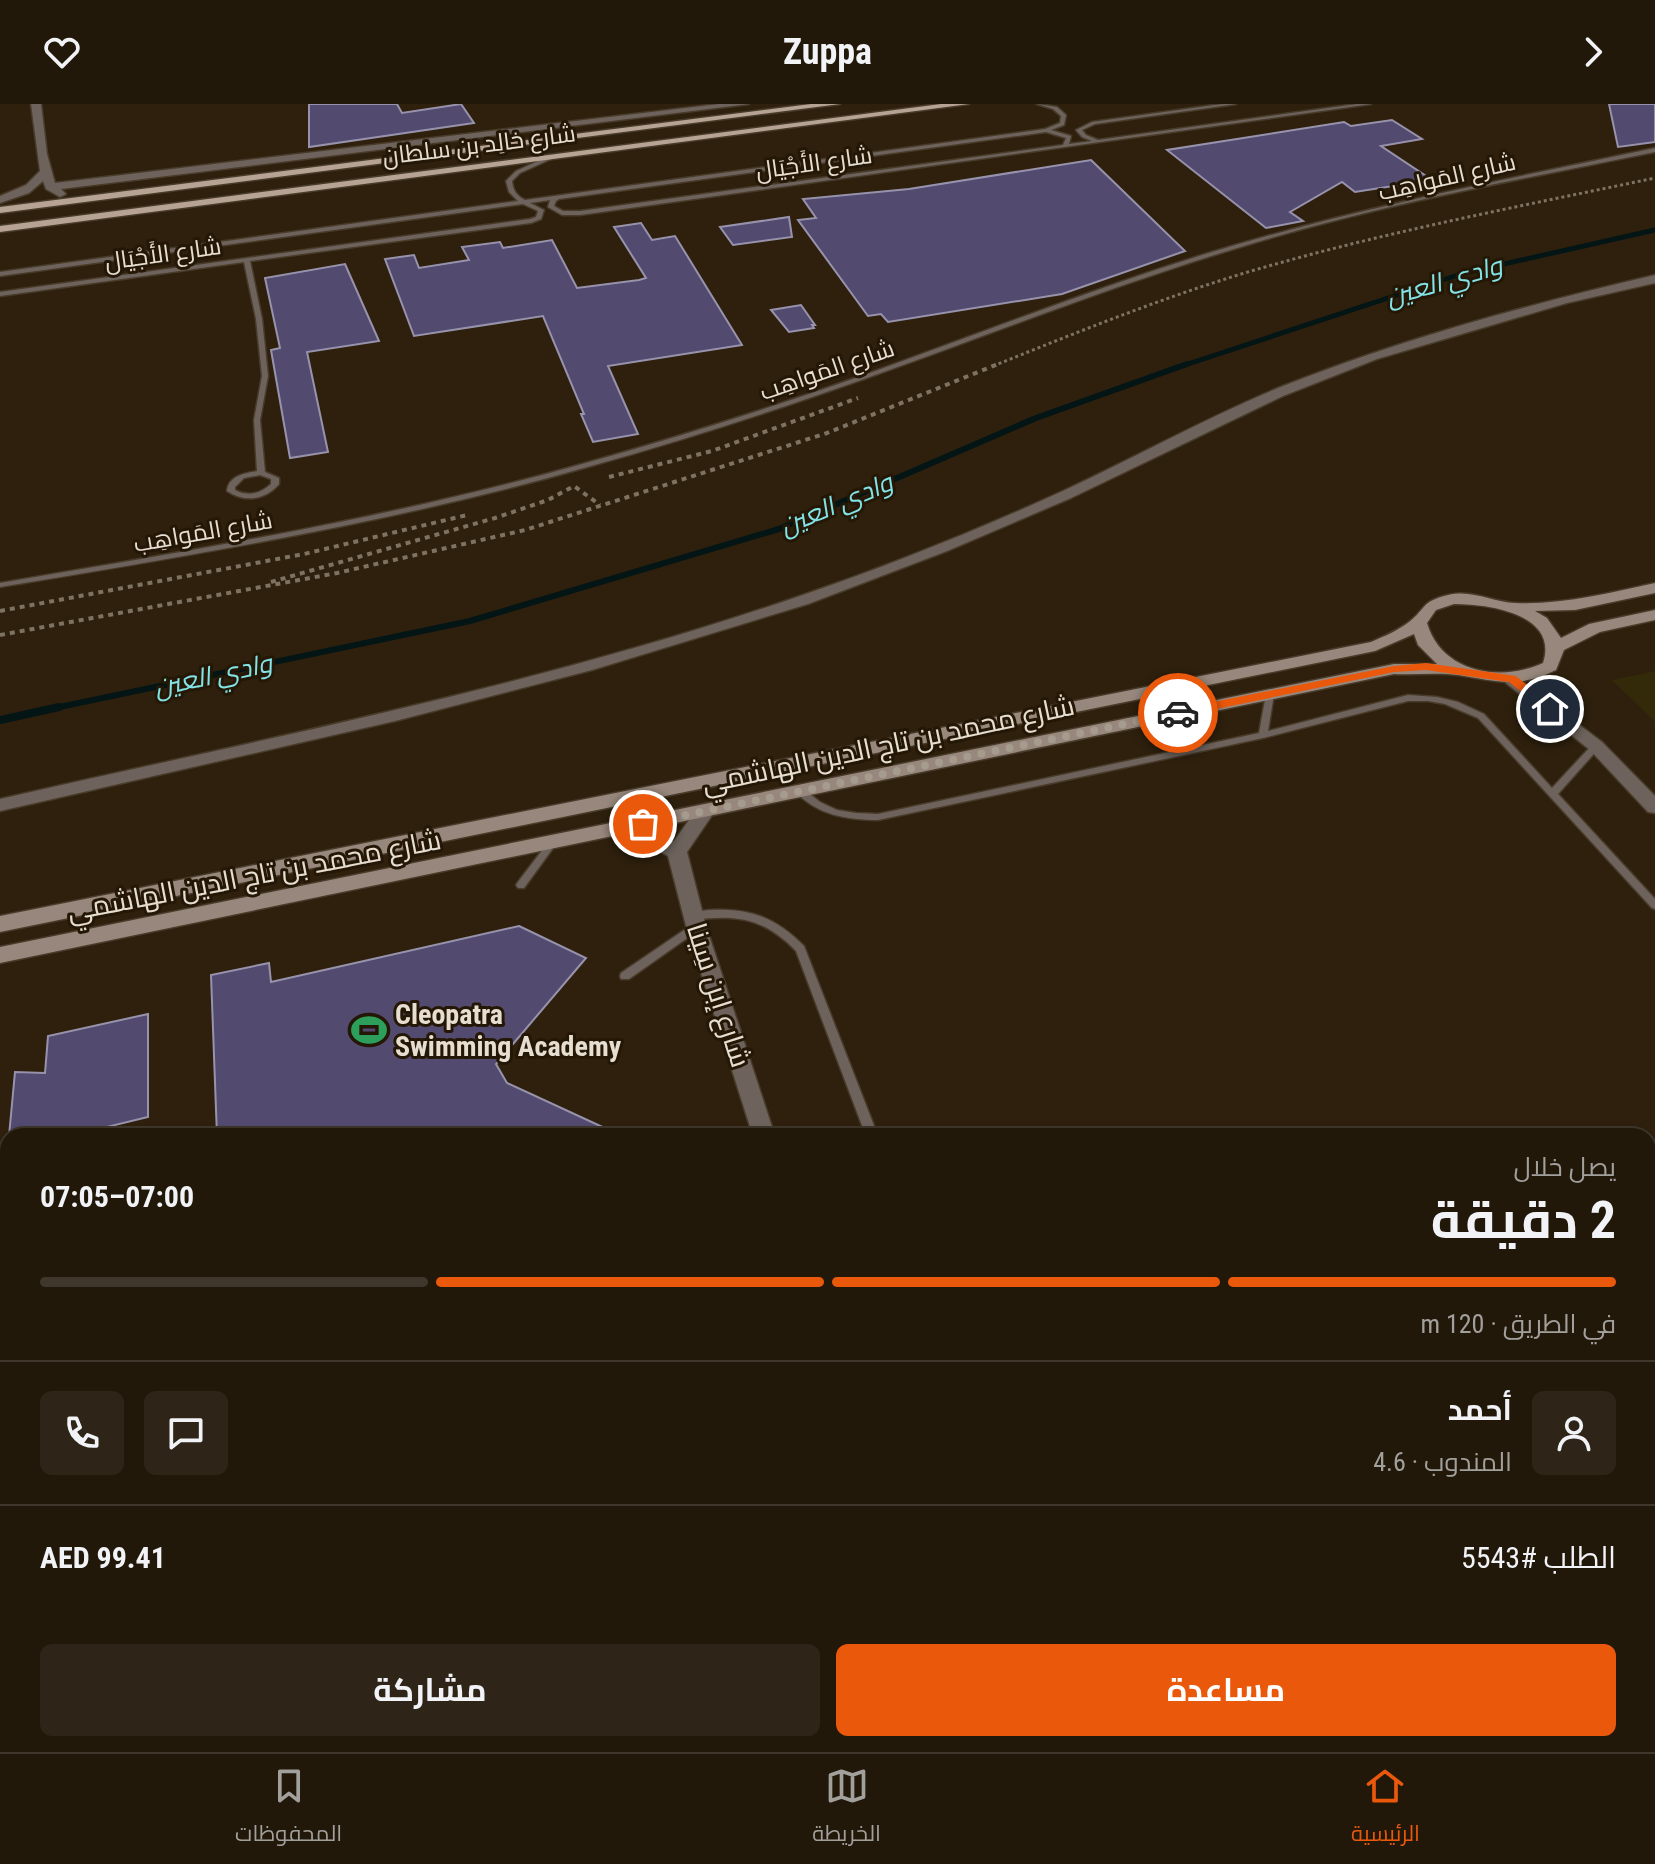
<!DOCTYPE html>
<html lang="ar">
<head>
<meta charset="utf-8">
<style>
  body { margin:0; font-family:"Roboto Condensed",Cairo,sans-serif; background:#2e2518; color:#f1f3f6; direction:rtl; height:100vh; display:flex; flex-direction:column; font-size:30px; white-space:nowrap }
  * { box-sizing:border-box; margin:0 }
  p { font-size:26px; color:#a2a09c }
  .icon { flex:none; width:44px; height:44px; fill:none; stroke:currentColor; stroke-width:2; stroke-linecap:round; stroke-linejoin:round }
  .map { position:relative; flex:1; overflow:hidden; direction:ltr }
  .side { position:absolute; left:0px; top:1024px; width:1656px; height:624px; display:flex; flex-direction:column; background:#22180a; border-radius:24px 24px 0 0; box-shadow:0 2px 6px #0004,0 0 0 2px #3f372b; direction:rtl }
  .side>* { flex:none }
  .pin { position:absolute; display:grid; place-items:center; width:68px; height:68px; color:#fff; margin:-34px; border:4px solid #fff; border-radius:50%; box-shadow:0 2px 8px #0007 }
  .courier { position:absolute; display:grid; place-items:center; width:80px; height:80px; margin:-40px; border:6px solid #ea580c; border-radius:50%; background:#fff; color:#222; box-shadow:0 2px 10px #0007 }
  .summary em { font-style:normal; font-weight:700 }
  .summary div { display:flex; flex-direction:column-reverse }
  .summary { display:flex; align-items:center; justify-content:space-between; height:136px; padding:0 40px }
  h1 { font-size:52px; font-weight:700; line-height:60px }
  .bar { display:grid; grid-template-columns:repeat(4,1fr); gap:12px 8px; align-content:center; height:96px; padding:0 40px }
  .bar i { height:10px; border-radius:6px; background:#3f372b }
  .bar .selected { background:#ea580c }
  .bar p { grid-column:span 4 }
  .line { display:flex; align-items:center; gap:20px; padding:0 40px; border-top:2px solid #3f372b }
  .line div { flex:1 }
  .round { display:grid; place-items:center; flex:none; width:84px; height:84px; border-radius:12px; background:#2e2518 }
  .action { display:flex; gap:16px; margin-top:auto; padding:16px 40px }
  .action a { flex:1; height:92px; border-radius:12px; background:#ea580c; color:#fff; font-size:32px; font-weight:700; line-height:92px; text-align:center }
  .action a+a { background:#2e2518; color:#f1f3f6 }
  header { display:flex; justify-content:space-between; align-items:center; height:104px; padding:0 40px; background:#22180a; font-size:36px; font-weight:700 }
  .tab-bar { display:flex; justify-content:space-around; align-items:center; height:112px; border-top:2px solid #3f372b; background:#22180a; font-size:22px; color:#a2a09c }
  .tab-bar a { display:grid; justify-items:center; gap:4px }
  .tab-bar .selected { color:#ea580c }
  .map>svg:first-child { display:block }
  .education { fill:#36242c }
  .sand { fill:#322a08 }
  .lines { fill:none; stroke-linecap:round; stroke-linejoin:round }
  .stream-far2 { stroke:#041516; stroke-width:5 }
  .stream-far1 { stroke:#041516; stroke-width:6 }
  .stream { stroke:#041516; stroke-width:8 }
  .building { fill:#524a6f; stroke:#9893ac; stroke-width:2 }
  .lane-casing { stroke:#483b29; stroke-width:3 }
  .street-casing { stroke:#483b29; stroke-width:3 }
  .secondary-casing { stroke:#483b29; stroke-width:3 }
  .primary-casing { stroke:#483b29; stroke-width:3 }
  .path-far1 { stroke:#7e7262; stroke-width:3; stroke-dasharray:3 3; stroke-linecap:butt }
  .path { stroke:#7e7262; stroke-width:4; stroke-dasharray:5 5; stroke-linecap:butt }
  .lane { fill:#6d635c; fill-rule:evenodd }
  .street { fill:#6d635c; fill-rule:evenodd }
  .secondary { fill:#97877c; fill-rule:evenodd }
  .primary { fill:#b7a394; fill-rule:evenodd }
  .route { fill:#ea580c }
  .done { stroke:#a69c8d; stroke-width:8; stroke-dasharray:0 14.4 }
  .labels { text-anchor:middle; stroke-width:6; stroke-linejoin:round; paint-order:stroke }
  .far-street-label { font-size:24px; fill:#e7ded2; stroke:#241705 }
  .far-water-label { font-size:26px; font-style:italic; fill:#83e4e8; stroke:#241705 }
  .street-label { font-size:28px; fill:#e7ded2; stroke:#241705 }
  .poi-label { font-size:28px; font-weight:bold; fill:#e7ded2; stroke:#241705; text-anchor:start }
</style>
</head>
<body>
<header><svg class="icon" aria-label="forward" viewBox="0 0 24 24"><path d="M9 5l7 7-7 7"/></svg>Zuppa<svg class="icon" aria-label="heart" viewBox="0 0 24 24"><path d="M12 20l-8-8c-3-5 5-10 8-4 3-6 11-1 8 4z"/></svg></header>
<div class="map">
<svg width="1655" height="1648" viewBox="0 0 1655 1648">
  <rect width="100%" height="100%" fill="#2e200d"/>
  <path class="education" d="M8,1415V1640H196V1648H0V1417Z"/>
  <path class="sand" d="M1655,567V618L1612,576Z"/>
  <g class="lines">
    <path class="stream-far2" d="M1182,262L1464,169L1655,126"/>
    <path class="stream-far1" d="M50,605L470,517L779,425L1036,314L1187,260"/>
    <path class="stream" d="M0,616L59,603"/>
  </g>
  <g class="building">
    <path d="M309,0H397L402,9L461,0L474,19L309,43Z"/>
    <path d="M1609,0H1655V38L1618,43Z"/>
    <path d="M1392,16L1422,35L1381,42L1432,76L1355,88L1342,78L1290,108L1303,117L1266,124L1167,46L1344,18L1351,22Z"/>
    <path d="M1091,56L1185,147L1062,190L888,218L881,210L868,212L798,116L816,114L803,95L909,85Z"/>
    <path d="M789,113L792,133L733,141L720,123Z"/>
    <path d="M641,119L652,136L675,132L742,241L608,262L638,330L593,338L581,310H584L543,212L414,232L385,155L414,151L419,164L469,156L462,143L500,138L503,144L552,136L577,184L639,176L646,174L614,123Z"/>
    <path d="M345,160L379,237L307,248L328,348L290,354L271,246L280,244L265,174Z"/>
    <path d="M801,201L815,221H812L814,224L789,228L771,206Z"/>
    <path d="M519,822L586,854L496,960L507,979L622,1032H217L211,871L269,859L271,878Z"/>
    <path d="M148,910V1013L86,1028L85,1032H9L15,968L45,969L48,932Z"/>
  </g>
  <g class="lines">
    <g class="lane-casing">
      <g id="lane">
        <path d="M1037,0L1057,3L1066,11L1064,21L1051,26L1071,32L1069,40L1092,37L1082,33L1076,26L1092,18L1222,0H1236L1095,20L1082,26L1086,31L1098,36L1357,0H1371L580,111H562L548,103L550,96L530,99L544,106L541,115L531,119L250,157L262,215L268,272L260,316L265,368L279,374V380C265,396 245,399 227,387C228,372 245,369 257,367L254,316L262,272L256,215L244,158L0,192V188L530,115L536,113L538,107L523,100L0,172V168L518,97L509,88L506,77L516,67L549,52L552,54L551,55L520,69L512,77C513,87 517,92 525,96L1045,25L1060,19L1061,12L1053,5ZM1046,28L1066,34L1063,41L580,107H563L554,102L556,97L559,95ZM260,371L271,375V380C260,390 248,393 235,386V383L244,374Z"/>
        <path d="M1655,44V48C1517,76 1378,101 1244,142C1120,179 999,227 878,270C783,304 687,335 591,362C397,418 198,450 0,483V479C195,446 391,414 582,360C682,332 780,301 878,266C986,227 1093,185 1202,151C1351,105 1503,76 1655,44Z"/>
        <path d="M1270,587L1274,590L1268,627L1408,591L1437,593L1458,598L1484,610L1552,684L1593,640H1599L1600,642L1599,644L1558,690L1655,795V805L1652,804L1478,614L1445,600L1428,597H1408L1263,634L878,716C847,716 816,711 794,686L796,684H802L820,698L837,706L856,709L878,710L1259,629L1266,590Z"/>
        <path d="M553,735L556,736L558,738L556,740L524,784H518L516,781L518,778L550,736Z"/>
        <path d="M709,806C750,804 775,813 804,842L878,1032H866L796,847C764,814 737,810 693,816L688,812L693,808Z"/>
        <path d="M696,818L701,822L700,825L629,875H621L620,872L621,869Z"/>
        <path d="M1096,1640H1110L1113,1648H1099Z"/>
      </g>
    </g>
    <g class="street-casing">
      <g id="street">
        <path d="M31,0H41L47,50L55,79L719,0H749L61,85L66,90L60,93L46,85L43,77L29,89L0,99V92L26,81L40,67Z"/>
        <path d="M1655,171V179L1567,199L1377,255L1283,292L1071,394L947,447L808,500L592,566L395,617L0,707V695C267,634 538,582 797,493C888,462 978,426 1065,386C1136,353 1206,314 1278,284C1400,235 1527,201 1655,171Z"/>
        <path d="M1512,570L1602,638L1655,692V709L1648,708L1590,646L1506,579L1504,575L1506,571Z"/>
        <path d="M706,700L715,707L687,748L706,822L775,1032H753L686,822L668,752L645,739L614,730L612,725L621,718L659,729L674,737L699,702Z"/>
        <path d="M947,1640H977L980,1648H950Z"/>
      </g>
    </g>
    <g class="secondary-casing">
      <path id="secondary" d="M1655,479V489L1575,506L1535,507L1547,514L1561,534L1589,520L1655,506V516L1600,528L1564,546L1556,566C1517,585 1497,577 1458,571C1437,568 1415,571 1394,570L0,859V843L1394,560H1437L1418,541L1414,530L1375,547L0,828V812L1371,538C1385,532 1397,527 1409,518C1427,504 1420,498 1448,491C1471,485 1493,498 1515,499C1562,501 1609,489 1655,479ZM1454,500C1489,500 1559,510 1543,559C1500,579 1441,568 1427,519L1436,506Z"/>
    </g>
    <g class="primary-casing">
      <g id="primary">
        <path d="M811,0H840L0,109V103Z"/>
        <path d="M941,0H969L0,128V122Z"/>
      </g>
    </g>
    <path class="path-far1" d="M993,262C1088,224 1183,185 1283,158C1405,124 1531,100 1655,74"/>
    <g class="path">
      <path d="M609,373L712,347L858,294"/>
      <path d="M271,478L495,414L548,396L574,382L600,401"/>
      <path d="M0,507L304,450L467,411"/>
      <path d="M0,531L337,469L525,426L827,329L998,260"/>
    </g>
    <use href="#lane" class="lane"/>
    <use href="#street" class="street"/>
    <use href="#secondary" class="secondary"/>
    <use href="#primary" class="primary"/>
  </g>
  <path class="route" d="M1426,559L1516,572L1556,605L1546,608L1509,578L1426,566L1394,568L1178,613L1173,609L1178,605L1394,562Z"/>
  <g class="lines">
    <path class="done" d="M643,720L1178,609"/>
  </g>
  <defs>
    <g id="stadium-bare" transform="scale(2.76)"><path d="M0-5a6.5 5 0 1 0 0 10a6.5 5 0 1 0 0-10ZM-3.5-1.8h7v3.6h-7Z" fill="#2e9e5b" stroke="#241705" stroke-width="2.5" paint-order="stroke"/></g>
  </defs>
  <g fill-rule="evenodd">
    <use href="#stadium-bare" x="369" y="926"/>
  </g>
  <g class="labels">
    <g class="far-street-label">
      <text transform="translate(479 41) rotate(-7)" y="8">شارع خالِد بن سلطان</text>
      <text transform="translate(814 59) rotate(-8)" y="8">شارع الأَجْيَال</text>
      <text transform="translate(1447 73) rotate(-13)" y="8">شارع المَواهِب</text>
      <text transform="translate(163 150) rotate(-8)" y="8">شارع الأَجْيَال</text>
      <text transform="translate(827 266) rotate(-19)" y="8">شارع المَواهِب</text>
      <text transform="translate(203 428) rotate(-10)" y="8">شارع المَواهِب</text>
    </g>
    <g class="far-water-label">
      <text transform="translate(1444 177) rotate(-16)" y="9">وادي العين</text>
      <text transform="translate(836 400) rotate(-23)" y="9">وادي العين</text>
      <text transform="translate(213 571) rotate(-12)" y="9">وادي العين</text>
    </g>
    <g class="street-label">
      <text transform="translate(888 640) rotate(-12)" y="10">شارع محمد بن تاج الدين الهاشمي</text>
      <text transform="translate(254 771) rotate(-11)" y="10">شارع محمد بن تاج الدين الهاشمي</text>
      <text transform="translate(719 891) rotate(72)" y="10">شارع إبن سِينا</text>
    </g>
    <g class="poi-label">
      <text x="395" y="920">Cleopatra<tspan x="395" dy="32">Swimming Academy</tspan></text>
    </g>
  </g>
</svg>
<div class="pin" style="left:643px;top:720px;background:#ea580c"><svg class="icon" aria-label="bag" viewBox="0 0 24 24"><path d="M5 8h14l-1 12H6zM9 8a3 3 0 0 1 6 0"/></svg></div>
<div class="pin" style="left:1550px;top:605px;background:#1f2937"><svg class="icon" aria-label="home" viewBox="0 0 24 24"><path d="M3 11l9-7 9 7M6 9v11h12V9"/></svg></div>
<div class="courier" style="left:1178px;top:609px"><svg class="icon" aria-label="car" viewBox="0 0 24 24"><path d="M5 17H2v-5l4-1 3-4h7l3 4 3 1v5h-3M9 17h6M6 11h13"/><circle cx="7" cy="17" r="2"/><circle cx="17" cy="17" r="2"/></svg></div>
<section class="side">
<div class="summary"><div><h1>2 دقيقة</h1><p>يصل خلال</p></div><em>07:00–07:05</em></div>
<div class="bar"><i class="selected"></i><i class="selected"></i><i class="selected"></i><i></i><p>في الطريق · 120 m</p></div>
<div class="line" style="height:144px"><a class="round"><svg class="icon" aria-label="person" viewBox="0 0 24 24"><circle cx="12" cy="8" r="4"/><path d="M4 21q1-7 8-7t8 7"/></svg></a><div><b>أحمد</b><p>المندوب · 4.6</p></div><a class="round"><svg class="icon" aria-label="chat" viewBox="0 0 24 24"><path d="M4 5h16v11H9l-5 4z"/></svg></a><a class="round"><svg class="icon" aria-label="phone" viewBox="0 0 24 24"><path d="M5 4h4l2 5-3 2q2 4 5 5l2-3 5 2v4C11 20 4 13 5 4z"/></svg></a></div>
<div class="line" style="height:104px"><div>الطلب #5543</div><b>AED 99.41</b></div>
<div class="action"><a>مساعدة</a><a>مشاركة</a></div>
</section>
</div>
<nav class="tab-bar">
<a class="selected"><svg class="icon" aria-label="home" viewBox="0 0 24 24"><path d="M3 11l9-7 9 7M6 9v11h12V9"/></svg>الرئيسية</a>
<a><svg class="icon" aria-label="map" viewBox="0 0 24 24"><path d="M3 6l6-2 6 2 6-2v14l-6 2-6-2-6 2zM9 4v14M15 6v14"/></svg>الخريطة</a>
<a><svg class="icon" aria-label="saved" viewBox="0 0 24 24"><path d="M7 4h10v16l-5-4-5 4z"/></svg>المحفوظات</a>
</nav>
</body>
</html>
